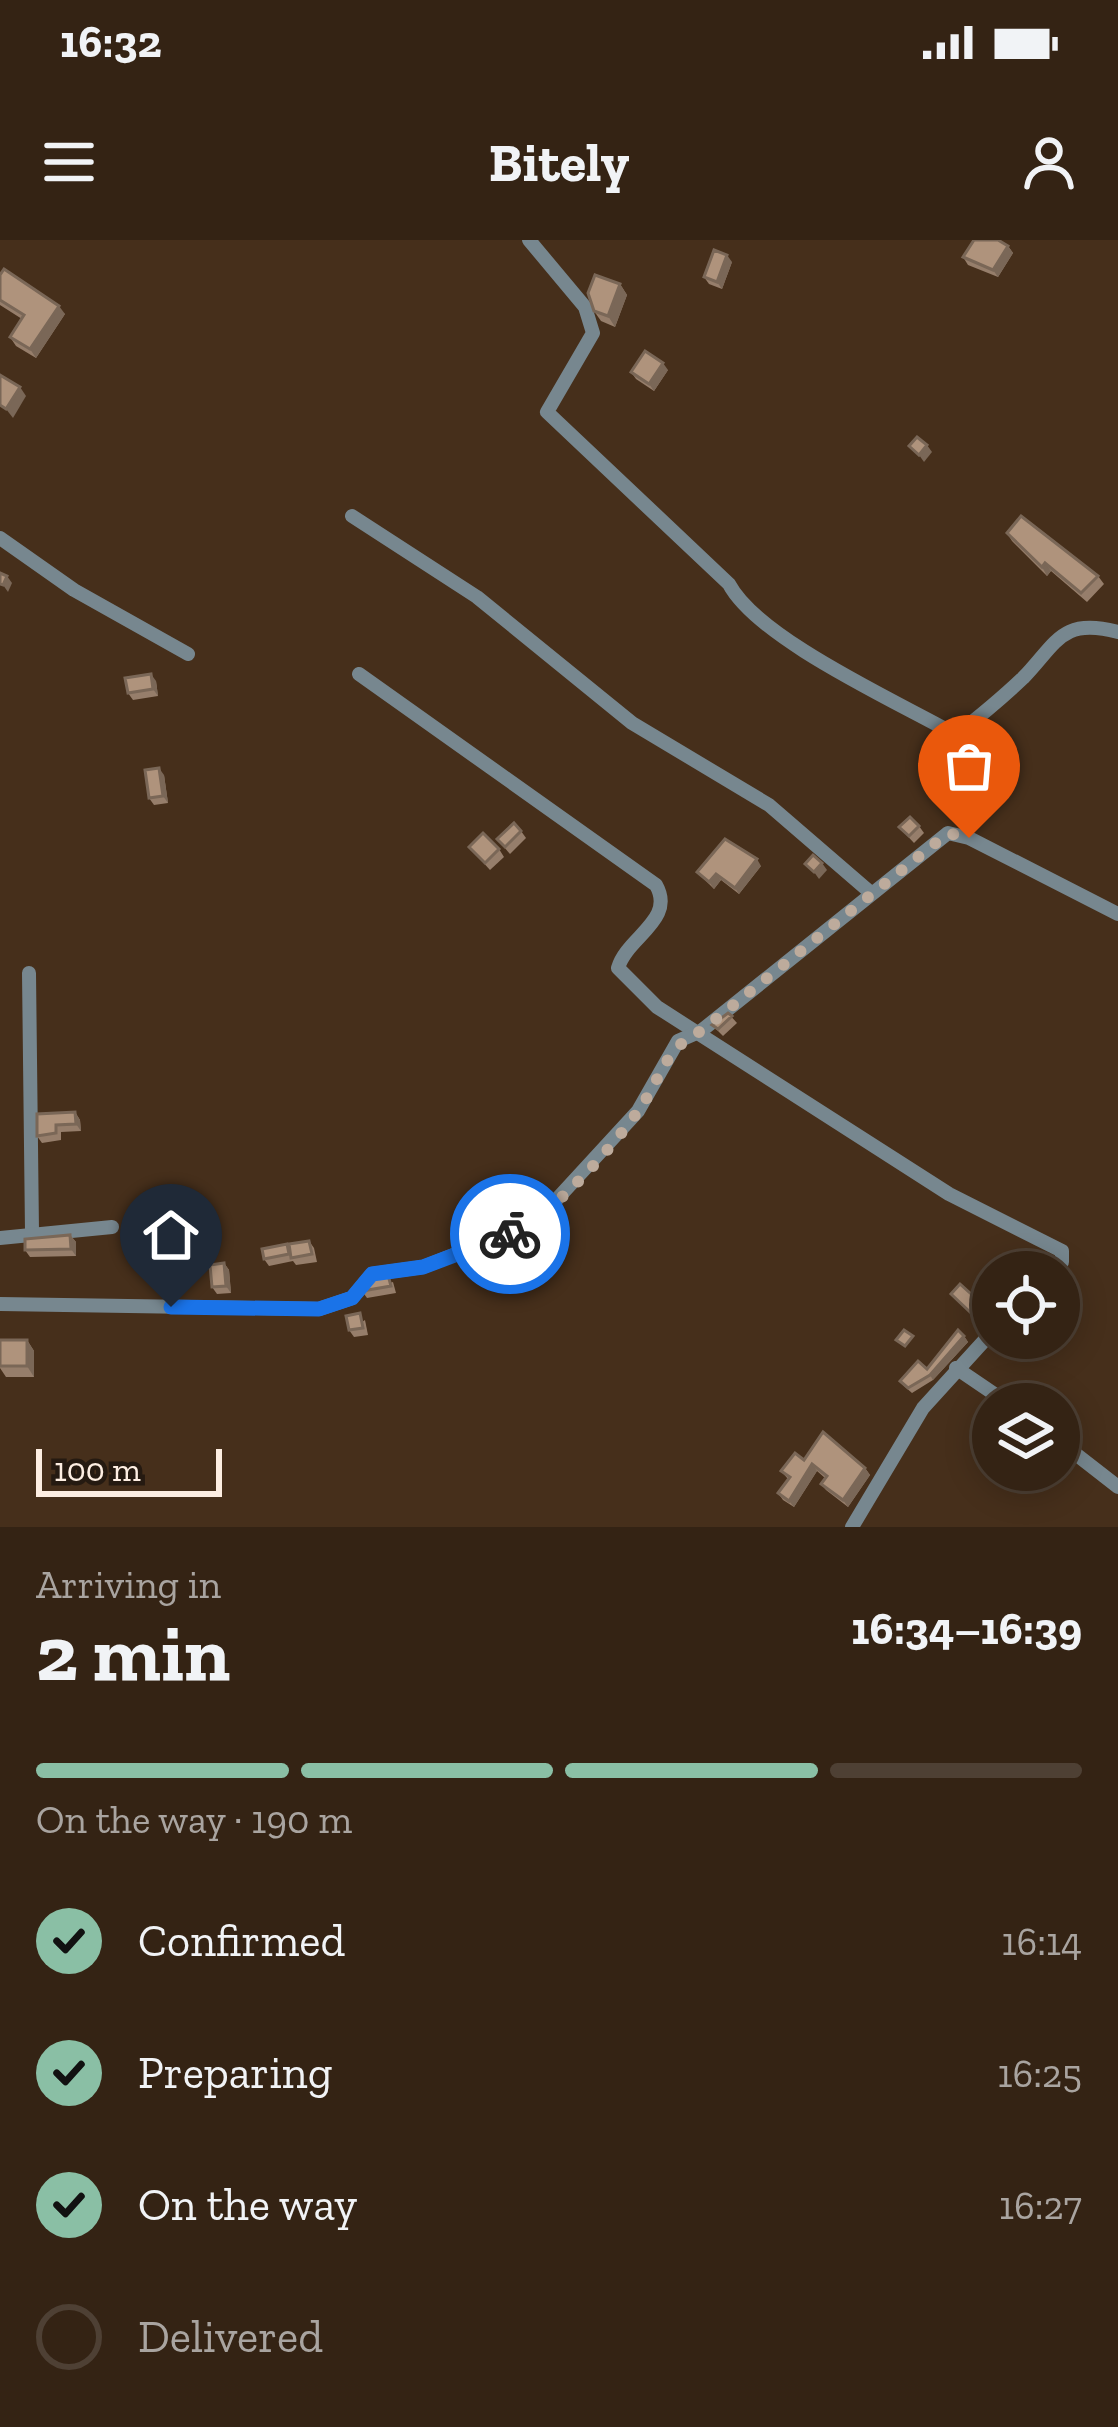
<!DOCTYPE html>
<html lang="en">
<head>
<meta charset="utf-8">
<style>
  body { margin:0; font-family:"Zilla Slab",serif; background:#3f2f22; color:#f1f3f6; height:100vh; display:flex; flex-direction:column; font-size:45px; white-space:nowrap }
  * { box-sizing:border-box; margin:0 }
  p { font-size:39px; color:#a9a4a0 }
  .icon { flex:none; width:66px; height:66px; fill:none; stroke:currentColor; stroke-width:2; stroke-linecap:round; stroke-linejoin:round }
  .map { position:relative; height:1287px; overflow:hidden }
  .panel { display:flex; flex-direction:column; background:#342314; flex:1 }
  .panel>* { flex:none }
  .tools { position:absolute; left:972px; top:1011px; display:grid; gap:24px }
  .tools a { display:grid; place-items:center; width:108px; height:108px; border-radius:50%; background:#342314; box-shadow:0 6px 30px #0003,0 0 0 3px #4e4034; font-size:60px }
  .scale { position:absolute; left:36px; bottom:30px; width:186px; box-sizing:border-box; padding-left:12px; border:6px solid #fdeee2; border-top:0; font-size:33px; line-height:42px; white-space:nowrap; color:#fdeee2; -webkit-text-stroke:9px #251a11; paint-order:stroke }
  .pin { position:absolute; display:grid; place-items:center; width:102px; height:102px; color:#fff; margin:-123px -51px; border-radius:50% 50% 50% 0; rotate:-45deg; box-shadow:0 0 12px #0007 }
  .pin .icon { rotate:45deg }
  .courier { position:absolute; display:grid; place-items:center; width:120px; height:120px; margin:-60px; border:9px solid #1a73e8; border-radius:50%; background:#fff; color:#222; box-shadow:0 3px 15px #0007 }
  .head em { font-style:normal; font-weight:700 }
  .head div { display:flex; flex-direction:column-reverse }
  .head { display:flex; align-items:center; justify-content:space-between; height:204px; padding:0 36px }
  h1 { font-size:78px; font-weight:700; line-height:90px }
  .bar { display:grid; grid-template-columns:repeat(4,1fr); gap:18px 12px; align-content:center; height:144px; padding:0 36px }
  .bar i { height:15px; border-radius:9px; background:#4e4034 }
  .bar .on { background:#8abfa5 }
  .bar p { grid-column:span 4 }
  ol { padding:0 36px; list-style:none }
  li { display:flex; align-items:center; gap:36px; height:132px }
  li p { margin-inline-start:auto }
  li .icon { padding:12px; border-radius:50%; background:#8abfa5; color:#111; stroke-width:4 }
  li:last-child { color:#a9a4a0 }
  li i { width:66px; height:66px; border:6px solid #4e4034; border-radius:50% }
  .status { display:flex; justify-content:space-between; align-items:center; height:84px; padding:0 60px; background:#342314; direction:ltr }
  .status svg { height:33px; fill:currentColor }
  header { display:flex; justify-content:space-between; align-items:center; height:156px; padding:0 36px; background:#342314; font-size:54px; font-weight:700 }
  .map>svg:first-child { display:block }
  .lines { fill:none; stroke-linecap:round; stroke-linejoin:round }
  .minor { stroke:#77878f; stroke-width:14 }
  .wall { fill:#967e6b }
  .shaded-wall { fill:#7a6757 }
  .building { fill:#af937c; stroke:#7a6757; stroke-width:3 }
  .done { stroke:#bdab9c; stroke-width:12; stroke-dasharray:0 21.6 }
  .route { stroke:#1a73e8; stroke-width:15 }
</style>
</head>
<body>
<div class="status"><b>16:32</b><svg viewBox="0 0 49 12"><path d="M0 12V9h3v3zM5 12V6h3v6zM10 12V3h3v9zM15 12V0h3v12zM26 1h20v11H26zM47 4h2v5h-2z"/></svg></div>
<header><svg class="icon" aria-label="menu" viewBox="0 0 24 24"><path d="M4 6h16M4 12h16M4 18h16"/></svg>Bitely<svg class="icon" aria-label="person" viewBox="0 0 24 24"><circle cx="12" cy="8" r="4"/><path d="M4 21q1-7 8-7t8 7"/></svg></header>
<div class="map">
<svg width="1118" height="1287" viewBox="0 0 1118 1287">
  <rect width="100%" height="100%" fill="#462f1b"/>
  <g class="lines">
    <g class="minor">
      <path d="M529,0L585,67L593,93L547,172L729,344C758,399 898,462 956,495C979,477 1002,458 1023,438C1057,403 1061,377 1118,392"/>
      <path d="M352,276L477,357L632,483L769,565L871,653"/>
      <path d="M0,298L74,350L188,414"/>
      <path d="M359,434L656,645C676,680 627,697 618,728L657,767L949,954L1062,1011V1022L1052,1032"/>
      <path d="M29,733L32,992"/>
      <path d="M0,998L112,987"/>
      <path d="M0,1064L319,1069L352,1058L372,1034L423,1027L535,983L638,871L678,801L701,791L948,593L969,598L1118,674"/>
      <path d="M956,1128L1009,1164"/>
      <path d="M1059,1201L1118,1247"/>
      <path d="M852,1287L923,1168L993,1091"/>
    </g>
  </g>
  <g class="wall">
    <path d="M1008,6L1013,13L998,37L968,25L963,17Z"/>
    <path d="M732,22L722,49L709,44L704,37Z"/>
    <path d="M0,35L65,74L36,118L16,106L10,97L22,79L0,65Z"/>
    <path d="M620,44L627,55L615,87L601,81L594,71Z"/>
    <path d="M668,130L654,151L636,139L631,132Z"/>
    <path d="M1007,293L1098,336L1104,344L1087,362L1051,331L1047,336L1012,301Z"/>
    <path d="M156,441L158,456L133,460L128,453Z"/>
    <path d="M164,535L168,563L154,565L149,558Z"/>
    <path d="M919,586L924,593L914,603L899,587Z"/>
    <path d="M521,591L526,598L510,614L497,599Z"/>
    <path d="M469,607L499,609L504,617L490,630Z"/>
    <path d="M761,626L739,654L721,640L714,649L697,632Z"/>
    <path d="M728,773L737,783L723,796L712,785Z"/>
    <path d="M75,872L80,880L81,891L61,892V900L42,903L37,896Z"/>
    <path d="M70,995L76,1002V1016L30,1017L25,1010Z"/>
    <path d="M309,1001L314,1008L317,1022L296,1025L293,1021L269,1026L264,1019Z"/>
    <path d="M224,1023L229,1030L231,1053L217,1054L212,1047Z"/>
    <path d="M393,1042L396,1053L367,1058L362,1051Z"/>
    <path d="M365,1080L368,1095L354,1097L349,1090Z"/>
    <path d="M964,1096L968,1102L933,1140L912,1153L904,1146L900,1141L927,1129Z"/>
    <path d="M0,1100H27L34,1111V1137H6L0,1128Z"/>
    <path d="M804,1220L865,1228L870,1235L848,1267L826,1250L821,1244L825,1238L817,1231L794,1267L783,1260L778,1253L788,1239L781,1231Z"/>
  </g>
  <g class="shaded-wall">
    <path d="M1008,6L1013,13L998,37L993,30Z"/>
    <path d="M727,15L732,22L722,49L717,42Z"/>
    <path d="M620,44L627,55L615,87L608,76Z"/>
    <path d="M59,66L65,74L36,118L30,109Z"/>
    <path d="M663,123L668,130L654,151L649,144Z"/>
    <path d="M20,147L26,156L13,178L6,169Z"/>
    <path d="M927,205L932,212L924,222L919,215Z"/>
    <path d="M1045,323L1051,331L1047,336L1042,327Z"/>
    <path d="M7,336L12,343L8,352L3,345Z"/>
    <path d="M151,434L156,441L158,456L153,449Z"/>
    <path d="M159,528L164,535L168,563L163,556Z"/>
    <path d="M757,619L761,626L739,654L735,648Z"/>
    <path d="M822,623L827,630L819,639L814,632Z"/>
    <path d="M716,634L721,640L714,649L709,642Z"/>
    <path d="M75,872L80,880L81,891L76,884Z"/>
    <path d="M70,995L76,1002V1016L71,1009Z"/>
    <path d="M224,1023L229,1030L231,1053L226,1046Z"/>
    <path d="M980,1062L985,1069L975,1079L970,1072Z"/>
    <path d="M964,1096L968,1102L933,1140L930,1135Z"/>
    <path d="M27,1100L34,1111V1137L27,1126Z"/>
    <path d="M812,1224L817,1231L794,1267L789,1261Z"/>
    <path d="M865,1228L870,1235L848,1267L843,1260Z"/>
  </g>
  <g class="building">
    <path d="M974,0H998L1008,6L993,30L963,17Z"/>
    <path d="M714,10L727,15L717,42L704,37Z"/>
    <path d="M4,29L59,66L30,109L10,97L24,75L0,60V35Z"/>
    <path d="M595,35L620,44L608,76L594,71L588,53Z"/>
    <path d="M645,111L663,123L649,144L631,132Z"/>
    <path d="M0,135L20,147L6,169L0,165Z"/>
    <path d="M917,197L927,205L919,215L909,206Z"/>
    <path d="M1021,276L1098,336L1081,353L1045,323L1042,327L1007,293Z"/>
    <path d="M0,333L7,336L3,345L0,344Z"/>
    <path d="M151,434L153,449L128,453L125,438Z"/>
    <path d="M159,528L163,556L149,558L145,530Z"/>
    <path d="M910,577L919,586L909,596L899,587Z"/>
    <path d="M514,583L521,591L505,607L497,599Z"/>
    <path d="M483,593L499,609L485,623L469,607Z"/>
    <path d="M725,599L757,619L735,648L716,634L709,642L697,632Z"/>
    <path d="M813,615L822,623L814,632L805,624Z"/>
    <path d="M728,773L732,776L718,789L712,785Z"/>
    <path d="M75,872L76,884L56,885V893L37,896V874Z"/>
    <path d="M70,995L71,1009L25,1010V999Z"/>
    <path d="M309,1001L312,1014L291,1018L289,1004Z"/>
    <path d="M287,1004L289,1014L264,1019L262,1009Z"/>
    <path d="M224,1023L226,1046L212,1047L210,1025Z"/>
    <path d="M388,1035L391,1046L362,1051L373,1037Z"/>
    <path d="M960,1044L980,1062L970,1072L951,1054Z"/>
    <path d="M360,1073L363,1088L349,1090L346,1076Z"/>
    <path d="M904,1090L913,1096L905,1106L896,1100Z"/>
    <path d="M958,1090L964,1096L930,1135L908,1148L900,1141L918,1121L927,1129Z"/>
    <rect x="0" y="1100" width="27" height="26"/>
    <path d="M823,1192L865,1228L843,1260L821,1244L827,1236L812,1224L789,1261L778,1253L790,1237L781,1231L795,1213L804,1220Z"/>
  </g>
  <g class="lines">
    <path class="done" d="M510,994C551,977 611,909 639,870C661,839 665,807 701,791L948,593L969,598"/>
    <path class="route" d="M171,1067L319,1069L352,1058L372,1034L423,1027L510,994"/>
  </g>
</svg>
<div class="tools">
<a><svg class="icon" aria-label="locate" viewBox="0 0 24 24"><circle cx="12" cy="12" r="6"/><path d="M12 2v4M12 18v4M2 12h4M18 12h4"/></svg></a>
<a><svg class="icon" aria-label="layers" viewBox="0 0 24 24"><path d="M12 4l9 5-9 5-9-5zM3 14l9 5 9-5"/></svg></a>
</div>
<div class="scale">100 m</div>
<div class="pin" style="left:969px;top:598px;background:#ea580c"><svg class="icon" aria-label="bag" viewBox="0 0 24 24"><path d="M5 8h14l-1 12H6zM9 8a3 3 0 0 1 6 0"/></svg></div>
<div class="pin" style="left:171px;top:1067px;background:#1f2937"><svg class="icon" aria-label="home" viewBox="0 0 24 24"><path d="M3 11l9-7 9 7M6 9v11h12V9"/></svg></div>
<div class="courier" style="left:510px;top:994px"><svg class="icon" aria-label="bike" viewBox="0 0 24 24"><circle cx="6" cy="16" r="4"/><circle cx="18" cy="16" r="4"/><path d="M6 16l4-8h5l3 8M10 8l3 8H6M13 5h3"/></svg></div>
</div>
<section class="panel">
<div class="head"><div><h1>2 min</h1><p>Arriving in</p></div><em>16:34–16:39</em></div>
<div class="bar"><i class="on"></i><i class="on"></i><i class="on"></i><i></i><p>On the way · 190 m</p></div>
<ol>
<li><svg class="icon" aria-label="check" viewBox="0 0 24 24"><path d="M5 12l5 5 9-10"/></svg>Confirmed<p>16:14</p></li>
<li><svg class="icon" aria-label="check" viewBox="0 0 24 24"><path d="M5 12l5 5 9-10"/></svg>Preparing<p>16:25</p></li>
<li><svg class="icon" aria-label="check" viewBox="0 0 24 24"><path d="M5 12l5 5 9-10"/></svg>On the way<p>16:27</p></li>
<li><i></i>Delivered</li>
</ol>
</section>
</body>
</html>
